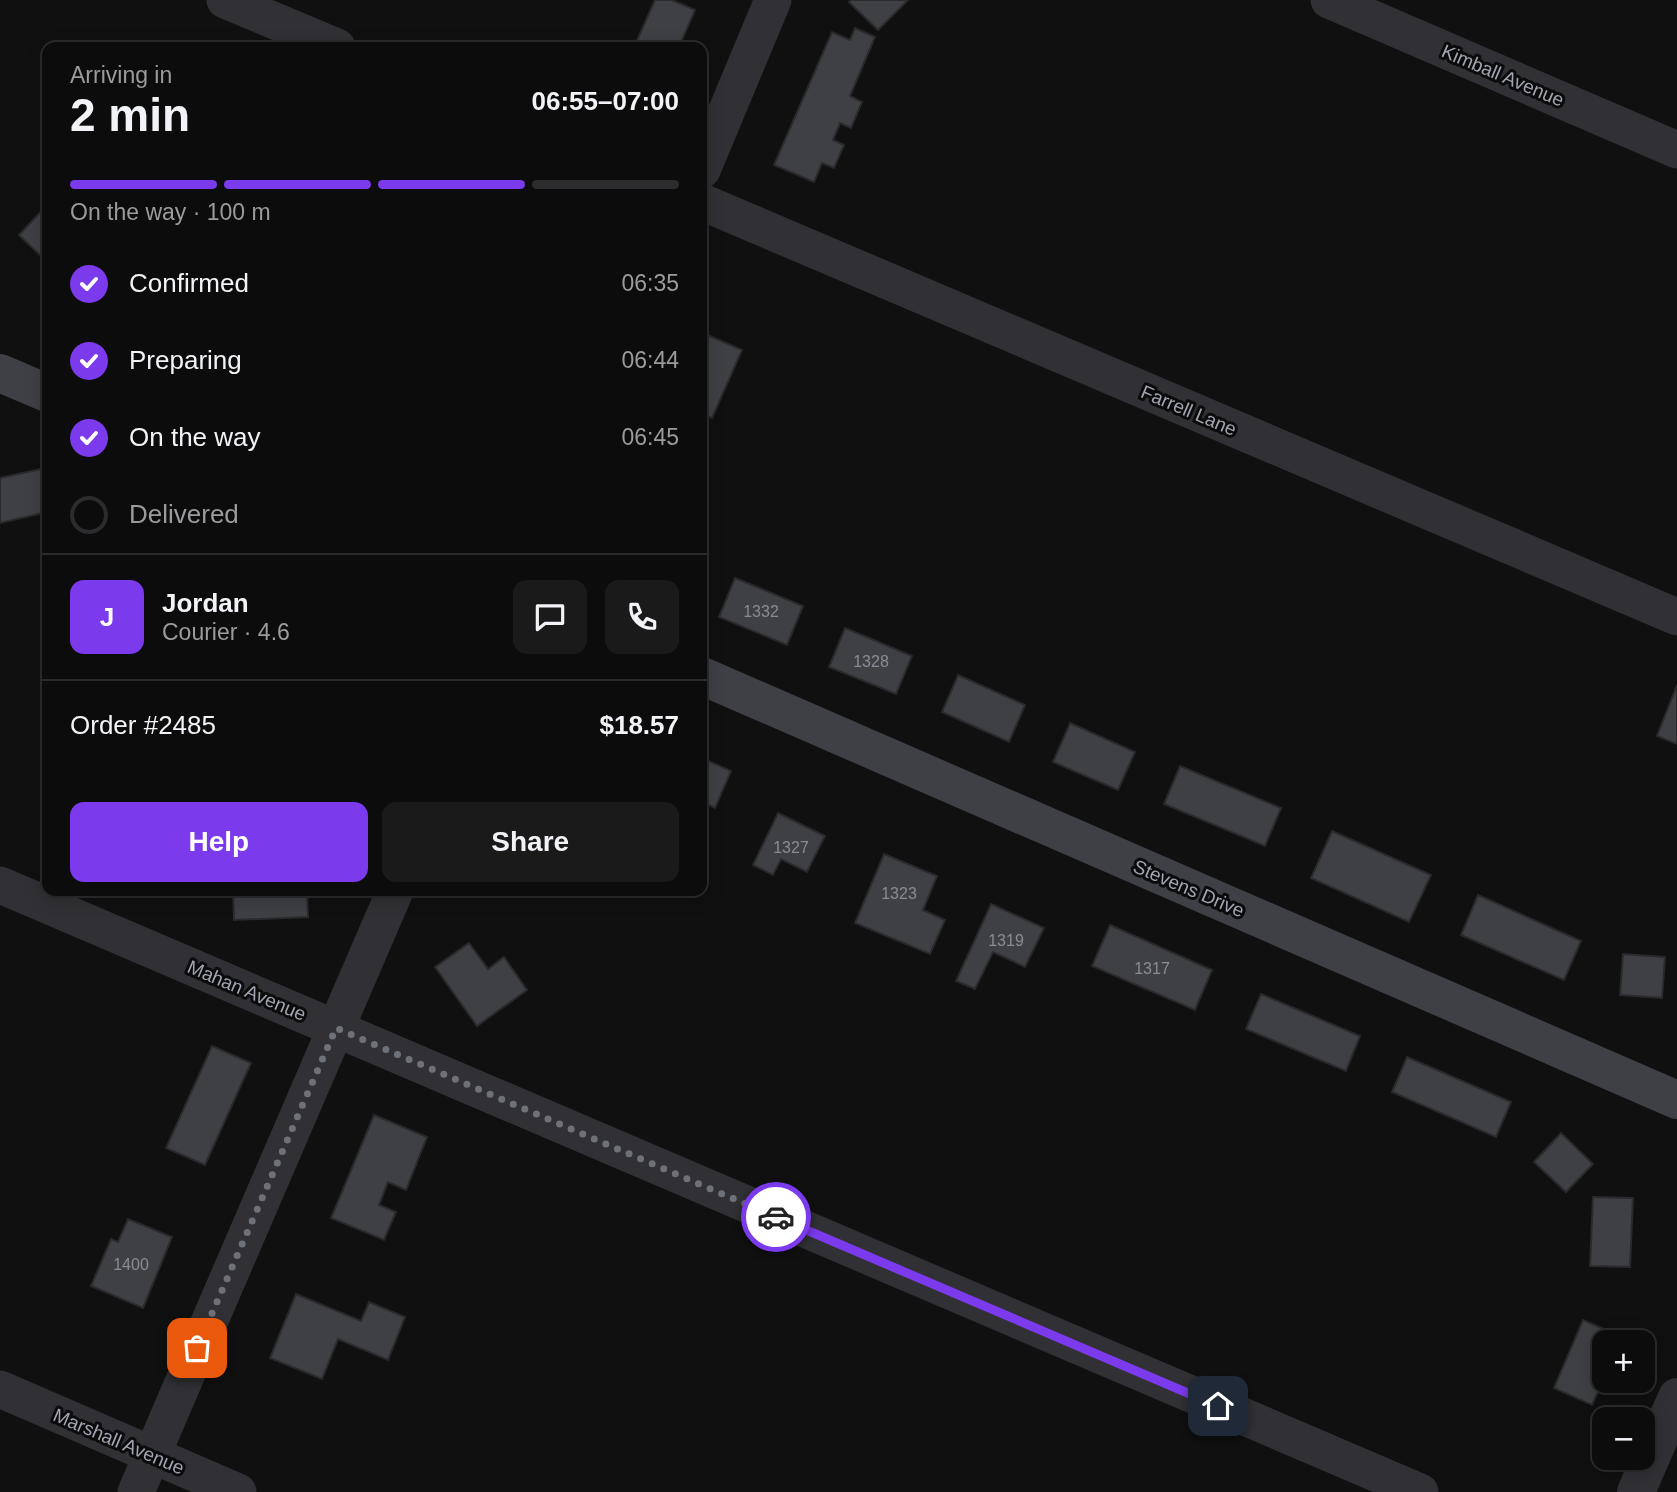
<!DOCTYPE html>
<html lang="en">
<head>
<meta charset="utf-8">
<style>
  body { margin:0; font-family:Arial,sans-serif; background:#1a1a1b; color:#f1f3f6; height:100vh; display:flex; flex-direction:column; font-size:26px; white-space:nowrap }
  * { box-sizing:border-box; margin:0 }
  p { font-size:23px; color:#9a9b9d }
  .icon { flex:none; width:38px; height:38px; fill:none; stroke:currentColor; stroke-width:2; stroke-linecap:round; stroke-linejoin:round }
  .map { position:relative; flex:1; overflow:hidden }
  .details { position:absolute; left:42px; top:42px; width:665px; height:854px; display:flex; flex-direction:column; background:#0c0c0d; border-radius:14px; box-shadow:0 4px 18px #0003,0 0 0 2px #2c2c2e }
  .details>* { flex:none }
  .controls { position:absolute; left:1592px; top:1330px; display:grid; gap:14px }
  .controls a { display:grid; place-items:center; width:63px; height:63px; border-radius:14px; background:#0c0c0d; box-shadow:0 4px 18px #0003,0 0 0 2px #2c2c2e; font-size:35px }
  .pin { position:absolute; display:grid; place-items:center; width:60px; height:60px; color:#fff; margin:-30px; border-radius:14px; box-shadow:0 4px 10px #0006 }
  .courier { position:absolute; display:grid; place-items:center; width:70px; height:70px; margin:-35px; border:5px solid #7c3aed; border-radius:50%; background:#fff; color:#222; box-shadow:0 2px 9px #0007 }
  .head em { font-style:normal; font-weight:700 }
  .head div { display:flex; flex-direction:column-reverse }
  .head { display:flex; align-items:center; justify-content:space-between; height:119px; padding:0 28px }
  h1 { font-size:46px; font-weight:700; line-height:52px }
  .bar { display:grid; grid-template-columns:repeat(4,1fr); gap:10px 7px; align-content:center; height:84px; padding:0 28px }
  .bar i { height:9px; border-radius:5px; background:#2c2c2e }
  .bar .active { background:#7c3aed }
  .bar p { grid-column:span 4 }
  .line { display:flex; align-items:center; gap:18px; padding:0 28px; border-top:2px solid #2c2c2e }
  .line div { flex:1 }
  .round { display:grid; place-items:center; flex:none; width:74px; height:74px; border-radius:14px; background:#1a1a1b }
  ol { padding:0 28px; list-style:none }
  li { display:flex; align-items:center; gap:21px; height:77px }
  li p { margin-inline-start:auto }
  li .icon { padding:7px; border-radius:50%; background:#7c3aed; color:#fff; stroke-width:4 }
  li:last-child { color:#9a9b9d }
  li i { width:38px; height:38px; border:4px solid #2c2c2e; border-radius:50% }
  .cta { display:flex; gap:14px; margin-top:auto; padding:14px 28px }
  .cta a { flex:1; height:80px; border-radius:14px; background:#7c3aed; color:#fff; font-size:28px; font-weight:700; line-height:80px; text-align:center }
  .cta a+a { background:#1a1a1b; color:#f1f3f6 }
  .map>svg:first-child { display:block }
  .building { fill:#3f4044; stroke:#2a2a2d; stroke-width:2 }
  .lines { fill:none; stroke-linecap:round; stroke-linejoin:round }
  .minor { stroke:#313135; stroke-width:37 }
  .tertiary { stroke:#313135; stroke-width:38 }
  .secondary { stroke:#3f4045; stroke-width:38 }
  .done { stroke:#6f7178; stroke-width:7; stroke-dasharray:0 12.6 }
  .route { stroke:#7c3aed; stroke-width:9 }
  .labels { text-anchor:middle; stroke-width:6; stroke-linejoin:round; paint-order:stroke }
  .number-label { font-size:16px; fill:#898c95 }
  .street-label { font-size:19px; fill:#a2a5b0; stroke:#0b0b0c }
</style>
</head>
<body>
<div class="map">
<svg width="1677" height="1492" viewBox="0 0 1677 1492">
  <rect width="100%" height="100%" fill="#101011"/>
  <g class="building">
    <path d="M655,0H672L695,10L679,47H634Z"/>
    <path d="M851,0H908L878,30L849,2Z"/>
    <path d="M855,28L875,37L850,96L862,102L851,128L840,123L833,140L844,145L834,168L822,163L814,182L774,165L832,32L850,40Z"/>
    <path d="M47,205V262L19,235Z"/>
    <path d="M703,333L742,350L712,418L702,414Z"/>
    <path d="M41,469L47,493V512L0,523V478Z"/>
    <path d="M735,578L803,606L787,645L719,617Z"/>
    <path d="M845,628L912,656L896,694L829,667Z"/>
    <path d="M958,675L1025,705L1009,742L942,712Z"/>
    <path d="M1677,685V744L1657,736Z"/>
    <path d="M1070,723L1135,752L1118,790L1053,762Z"/>
    <path d="M702,758L731,771L715,808L702,802Z"/>
    <path d="M1180,766L1281,808L1265,846L1164,804Z"/>
    <path d="M778,813L825,836L807,872L781,859L773,875L753,865Z"/>
    <path d="M1332,831L1431,875L1409,922L1311,878Z"/>
    <path d="M884,854L937,876L923,910L945,920L930,954L855,923Z"/>
    <path d="M233,891H307L308,917L234,920Z"/>
    <path d="M1478,895L1581,941L1564,980L1461,935Z"/>
    <path d="M991,904L1044,928L1025,967L993,952L975,989L956,981Z"/>
    <path d="M1110,925L1212,970L1195,1010L1092,966Z"/>
    <path d="M469,943L488,969L504,957L527,990L477,1026L435,967Z"/>
    <path d="M1623,954L1665,957L1662,998L1620,995Z"/>
    <path d="M1261,994L1360,1036L1346,1071L1246,1029Z"/>
    <path d="M212,1046L251,1063L205,1165L166,1148Z"/>
    <path d="M1407,1057L1511,1102L1496,1137L1392,1092Z"/>
    <path d="M374,1115L427,1137L406,1190L388,1182L379,1205L396,1212L384,1240L331,1218Z"/>
    <path d="M1561,1133L1593,1164L1566,1192L1534,1162Z"/>
    <path d="M1593,1197L1633,1198L1630,1267L1590,1266Z"/>
    <path d="M128,1219L172,1237L143,1308L91,1286L111,1239L118,1242Z"/>
    <path d="M296,1294L361,1321L369,1302L405,1317L388,1360L338,1339L322,1379L270,1358Z"/>
    <path d="M1583,1320L1622,1337L1620,1342H1605V1381H1611L1608,1388L1601,1385L1592,1405L1554,1388Z"/>
  </g>
  <g class="lines">
    <g class="minor">
      <path d="M225,0L337,47"/>
      <path d="M1329,0L1677,150"/>
      <path d="M702,170L773,0"/>
      <path d="M702,202L1677,617"/>
      <path d="M0,885L1420,1492"/>
      <path d="M0,1389L238,1492"/>
      <path d="M136,1492L395,891"/>
    </g>
    <path class="tertiary" d="M1636,1492L1677,1397"/>
    <g class="secondary">
      <path d="M0,373L47,393"/>
      <path d="M702,676L1677,1100"/>
    </g>
  </g>
  <g class="lines">
    <path class="done" d="M197,1348L336,1028L776,1217"/>
    <path class="route" d="M776,1217L1218,1406"/>
  </g>
  <g class="labels">
    <g class="number-label">
      <text x="761" y="617">1332</text>
      <text x="871" y="667">1328</text>
      <text x="791" y="853">1327</text>
      <text x="899" y="899">1323</text>
      <text x="1006" y="946">1319</text>
      <text x="1152" y="974">1317</text>
      <text x="131" y="1270">1400</text>
    </g>
    <g class="street-label">
      <text transform="translate(1503 75) rotate(23)" y="7">Kimball Avenue</text>
      <text transform="translate(1189 410) rotate(23)" y="7">Farrell Lane</text>
      <text transform="translate(1189 888) rotate(23)" y="7">Stevens Drive</text>
      <text transform="translate(247 990) rotate(23)" y="7">Mahan Avenue</text>
      <text transform="translate(119 1441) rotate(23)" y="7">Marshall Avenue</text>
    </g>
  </g>
</svg>
<div class="controls">
<a>+</a>
<a>−</a>
</div>
<div class="pin" style="left:197px;top:1348px;background:#ea580c"><svg class="icon" aria-label="bag" viewBox="0 0 24 24"><path d="M5 8h14l-1 12H6zM9 8a3 3 0 0 1 6 0"/></svg></div>
<div class="pin" style="left:1218px;top:1406px;background:#1f2937"><svg class="icon" aria-label="home" viewBox="0 0 24 24"><path d="M3 11l9-7 9 7M6 9v11h12V9"/></svg></div>
<div class="courier" style="left:776px;top:1217px"><svg class="icon" aria-label="car" viewBox="0 0 24 24"><path d="M5 17H2v-5l4-1 3-4h7l3 4 3 1v5h-3M9 17h6M6 11h13"/><circle cx="7" cy="17" r="2"/><circle cx="17" cy="17" r="2"/></svg></div>
<section class="details">
<div class="head"><div><h1>2 min</h1><p>Arriving in</p></div><em>06:55–07:00</em></div>
<div class="bar"><i class="active"></i><i class="active"></i><i class="active"></i><i></i><p>On the way · 100 m</p></div>
<ol>
<li><svg class="icon" aria-label="check" viewBox="0 0 24 24"><path d="M5 12l5 5 9-10"/></svg>Confirmed<p>06:35</p></li>
<li><svg class="icon" aria-label="check" viewBox="0 0 24 24"><path d="M5 12l5 5 9-10"/></svg>Preparing<p>06:44</p></li>
<li><svg class="icon" aria-label="check" viewBox="0 0 24 24"><path d="M5 12l5 5 9-10"/></svg>On the way<p>06:45</p></li>
<li><i></i>Delivered</li>
</ol>
<div class="line" style="height:126px"><b class="round" style="background:#7c3aed;color:#fff">J</b><div><b>Jordan</b><p>Courier · 4.6</p></div><a class="round"><svg class="icon" aria-label="chat" viewBox="0 0 24 24"><path d="M4 5h16v11H9l-5 4z"/></svg></a><a class="round"><svg class="icon" aria-label="phone" viewBox="0 0 24 24"><path d="M5 4h4l2 5-3 2q2 4 5 5l2-3 5 2v4C11 20 4 13 5 4z"/></svg></a></div>
<div class="line" style="height:91px"><div>Order #2485</div><b>$18.57</b></div>
<div class="cta"><a>Help</a><a>Share</a></div>
</section>
</div>
</body>
</html>
